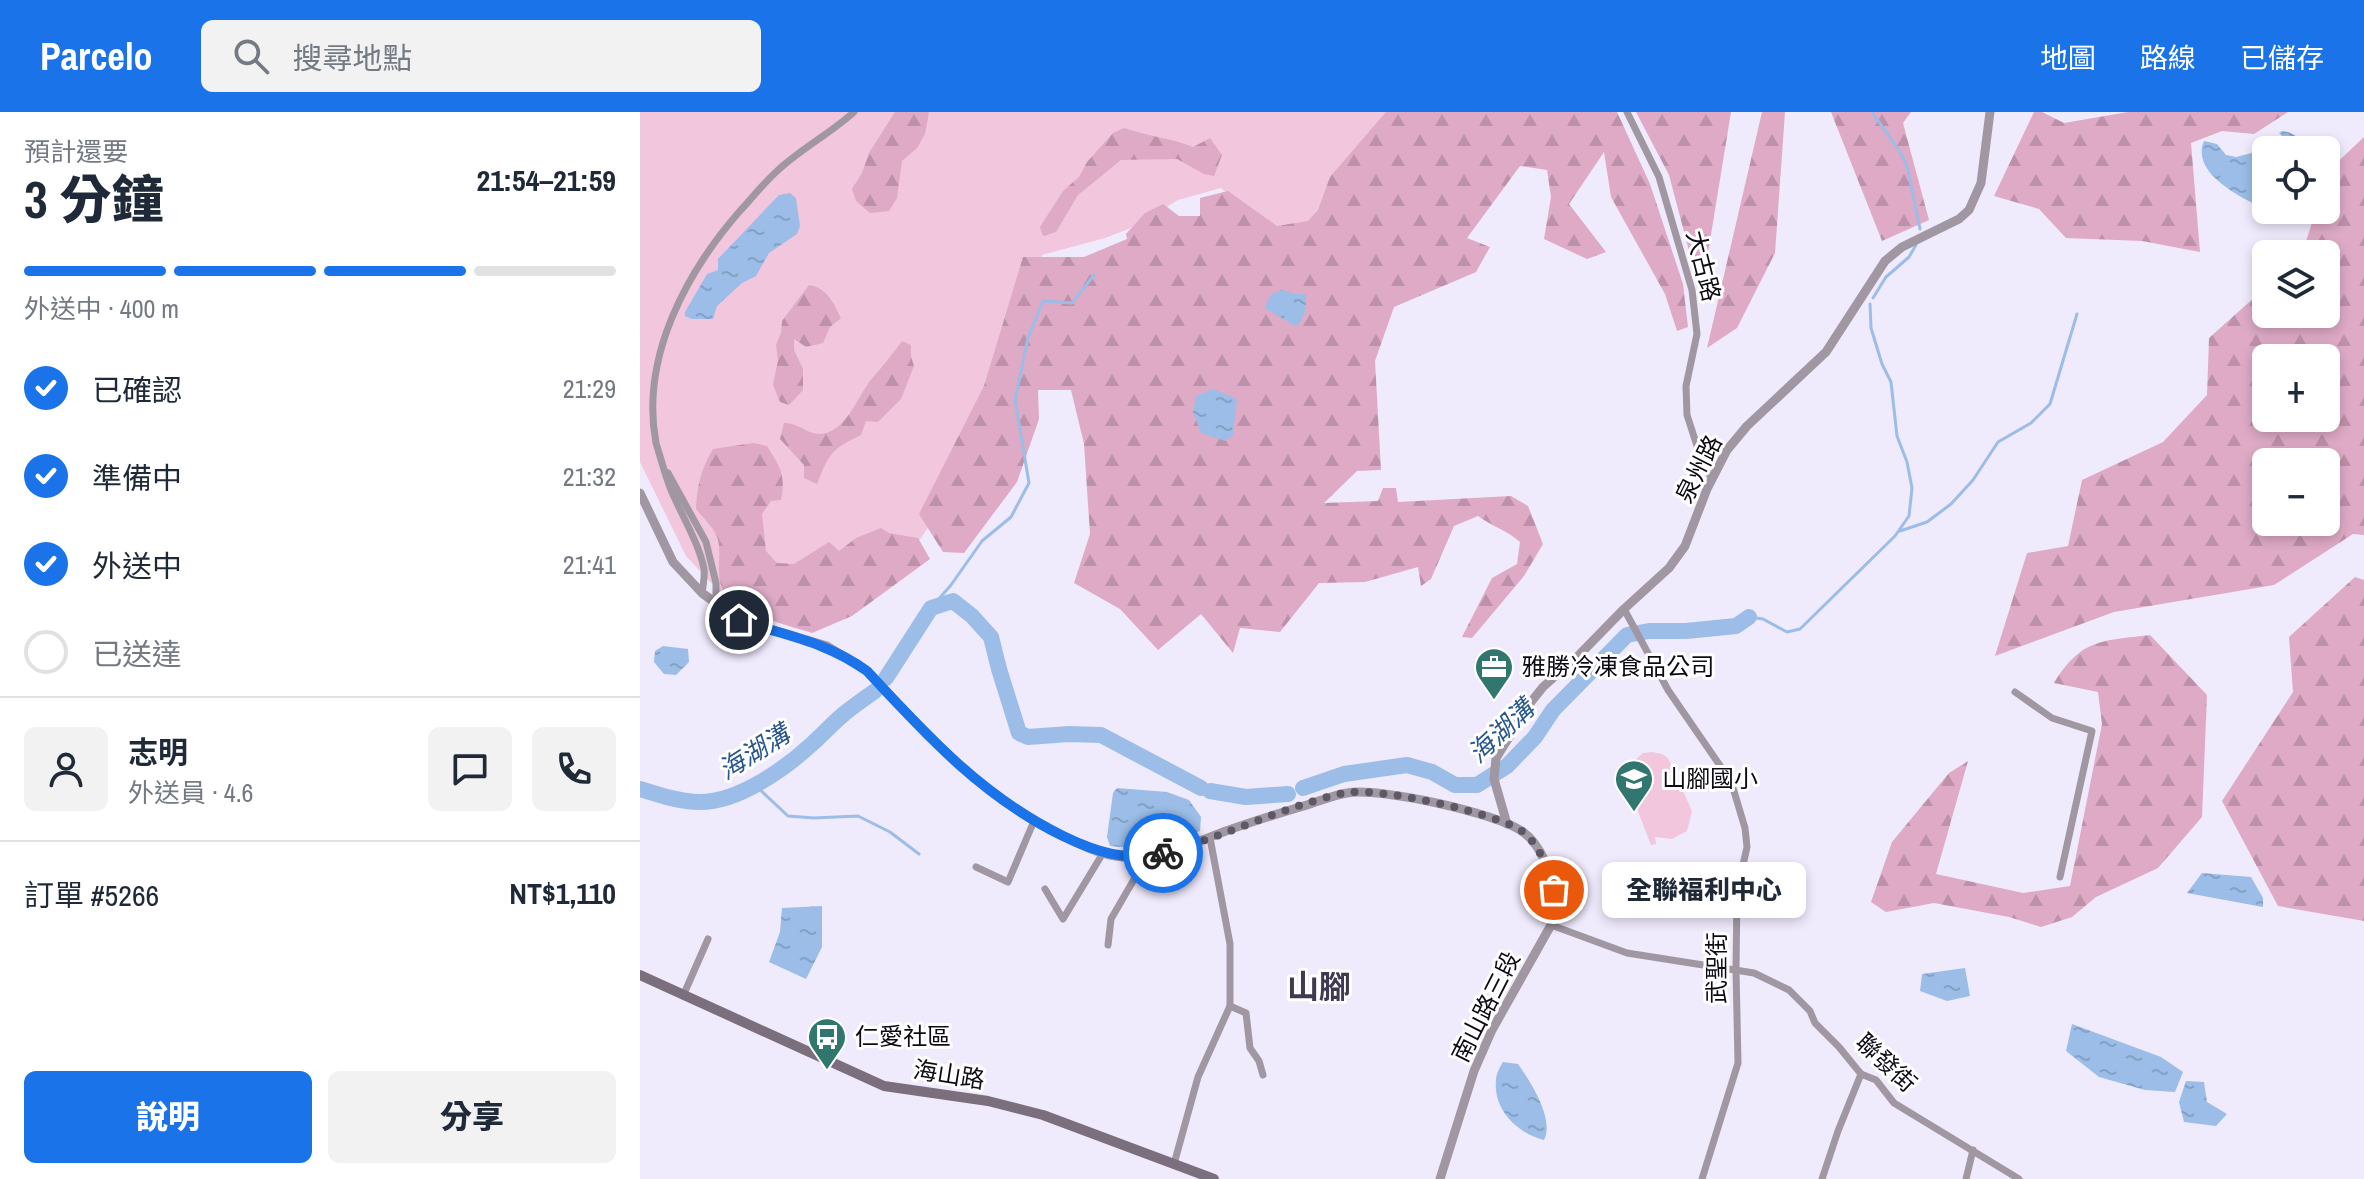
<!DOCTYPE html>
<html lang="zh-TW">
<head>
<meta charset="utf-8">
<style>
  body { margin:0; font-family:"Archivo Narrow","Noto Sans TC",sans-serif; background:#f2f2f3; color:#1f2937; height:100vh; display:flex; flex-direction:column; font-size:30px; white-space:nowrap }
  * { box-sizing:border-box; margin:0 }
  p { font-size:26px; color:#747a83 }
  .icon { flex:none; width:44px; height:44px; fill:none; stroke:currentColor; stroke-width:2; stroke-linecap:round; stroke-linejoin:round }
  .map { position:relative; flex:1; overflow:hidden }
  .details { display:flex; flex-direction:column; background:#fff; width:640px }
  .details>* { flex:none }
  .controls { position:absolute; left:1612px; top:24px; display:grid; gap:16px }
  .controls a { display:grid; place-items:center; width:88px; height:88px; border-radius:12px; background:#fff; box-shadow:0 4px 12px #0003; font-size:40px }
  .pin { position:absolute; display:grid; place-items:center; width:68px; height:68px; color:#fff; margin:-34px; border:4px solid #fff; border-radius:50%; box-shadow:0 2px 8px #0007 }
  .courier { position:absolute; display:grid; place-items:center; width:80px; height:80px; margin:-40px; border:6px solid #1a73e8; border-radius:50%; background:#fff; color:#222; box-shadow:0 2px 10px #0007 }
  .bubble { position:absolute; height:56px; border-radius:12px; background:#fff; box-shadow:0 4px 12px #0003; font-size:26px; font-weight:800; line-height:56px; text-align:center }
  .headline em { font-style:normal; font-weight:800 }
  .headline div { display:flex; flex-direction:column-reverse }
  .headline { display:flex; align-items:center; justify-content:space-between; height:136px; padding:0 24px }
  h1 { font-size:52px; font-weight:800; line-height:60px }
  .bar { display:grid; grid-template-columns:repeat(4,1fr); gap:12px 8px; align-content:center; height:96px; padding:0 24px }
  .bar i { height:10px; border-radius:6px; background:#e0e1e3 }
  .bar .active { background:#1a73e8 }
  .bar p { grid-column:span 4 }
  .line { display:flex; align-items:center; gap:20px; padding:0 24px; border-top:2px solid #e0e1e3 }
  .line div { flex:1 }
  .round { display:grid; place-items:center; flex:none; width:84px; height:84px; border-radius:12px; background:#f2f2f3 }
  ol { padding:0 24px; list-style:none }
  li { display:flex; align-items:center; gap:24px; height:88px }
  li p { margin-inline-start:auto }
  li .icon { padding:8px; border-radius:50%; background:#1a73e8; color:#fff; stroke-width:4 }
  li:last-child { color:#747a83 }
  li i { width:44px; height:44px; border:4px solid #e0e1e3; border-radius:50% }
  .cta { display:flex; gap:16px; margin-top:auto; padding:16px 24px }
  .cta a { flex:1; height:92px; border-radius:12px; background:#1a73e8; color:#fff; font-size:32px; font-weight:800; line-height:92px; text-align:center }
  .cta a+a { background:#f2f2f3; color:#1f2937 }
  header { display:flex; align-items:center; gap:48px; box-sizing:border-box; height:112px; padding:0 40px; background:#1a73e8; color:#fff }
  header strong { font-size:38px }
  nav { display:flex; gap:44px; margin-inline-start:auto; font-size:28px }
  .search { width:560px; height:72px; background:#f2f2f3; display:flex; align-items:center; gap:20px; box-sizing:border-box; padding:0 28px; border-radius:12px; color:#747a83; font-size:30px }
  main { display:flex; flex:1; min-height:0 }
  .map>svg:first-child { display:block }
  .grass { fill:#f2c6dd }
  .forest { fill:url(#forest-firs); fill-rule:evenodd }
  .water { fill:url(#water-ripples) }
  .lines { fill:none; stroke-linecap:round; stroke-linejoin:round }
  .stream { stroke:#9bbde7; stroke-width:3 }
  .river { stroke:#9bbde7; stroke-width:16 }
  .minor { stroke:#a097a2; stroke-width:7 }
  .tertiary { stroke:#a097a2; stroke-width:9 }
  .secondary { stroke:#7b6e7d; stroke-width:10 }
  .done { stroke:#5c5866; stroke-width:8; stroke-dasharray:0 14.4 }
  .route { stroke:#1a73e8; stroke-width:10 }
  .labels { text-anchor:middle; stroke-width:6; stroke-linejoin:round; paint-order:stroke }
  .street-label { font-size:24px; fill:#0d0a14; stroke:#fff }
  .poi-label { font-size:24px; fill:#0d0a14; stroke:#fff; text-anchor:start }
  .water-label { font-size:26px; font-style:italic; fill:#29578c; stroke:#fff }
  .district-label { font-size:32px; font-weight:bold; fill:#413951; stroke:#fff }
</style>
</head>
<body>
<header>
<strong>Parcelo</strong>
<div class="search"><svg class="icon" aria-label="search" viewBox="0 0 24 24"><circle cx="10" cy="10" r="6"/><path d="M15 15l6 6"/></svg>搜尋地點</div>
<nav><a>地圖</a><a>路線</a><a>已儲存</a></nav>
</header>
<main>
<section class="details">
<div class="headline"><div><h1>3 分鐘</h1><p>預計還要</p></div><em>21:54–21:59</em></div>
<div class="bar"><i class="active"></i><i class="active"></i><i class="active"></i><i></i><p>外送中 · 400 m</p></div>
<ol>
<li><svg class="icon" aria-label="check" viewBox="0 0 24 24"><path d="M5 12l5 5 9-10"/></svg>已確認<p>21:29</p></li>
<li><svg class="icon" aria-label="check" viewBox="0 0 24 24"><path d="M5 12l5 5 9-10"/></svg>準備中<p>21:32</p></li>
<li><svg class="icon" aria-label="check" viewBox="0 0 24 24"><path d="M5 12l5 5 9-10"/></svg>外送中<p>21:41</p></li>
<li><i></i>已送達</li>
</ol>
<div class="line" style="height:144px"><a class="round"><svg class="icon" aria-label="person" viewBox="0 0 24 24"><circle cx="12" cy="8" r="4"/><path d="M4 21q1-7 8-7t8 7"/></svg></a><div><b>志明</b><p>外送員 · 4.6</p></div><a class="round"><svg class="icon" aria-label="chat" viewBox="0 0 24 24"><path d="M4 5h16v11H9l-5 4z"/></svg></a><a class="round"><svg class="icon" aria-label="phone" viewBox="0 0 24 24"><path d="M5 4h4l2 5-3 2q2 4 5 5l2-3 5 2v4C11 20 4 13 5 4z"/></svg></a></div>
<div class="line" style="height:104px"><div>訂單 #5266</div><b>NT$1,110</b></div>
<div class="cta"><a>說明</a><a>分享</a></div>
</section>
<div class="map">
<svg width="1724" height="1067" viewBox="0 0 1724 1067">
  <defs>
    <pattern id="forest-firs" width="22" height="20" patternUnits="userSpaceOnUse" patternTransform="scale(2)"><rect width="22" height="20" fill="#deaac6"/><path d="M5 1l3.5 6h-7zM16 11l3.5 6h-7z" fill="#bd91a9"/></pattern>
    <pattern id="water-ripples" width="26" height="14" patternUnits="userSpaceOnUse" patternTransform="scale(2)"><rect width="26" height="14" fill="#9bbde7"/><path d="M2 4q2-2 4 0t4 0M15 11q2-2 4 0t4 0" fill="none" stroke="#84a1c5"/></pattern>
  </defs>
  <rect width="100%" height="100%" fill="#f0eafd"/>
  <g class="grass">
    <path d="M0,0H758L680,112L631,119L581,76L538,88L496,114L465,126L402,143L318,373L278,430L125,466L112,502L75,475L46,444L0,350Z"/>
    <path d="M1012,640L1022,642L1028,646L1052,699L1047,719L1032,727L1015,725L1016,732L1011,733L980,653L987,649L989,653L1003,641Z"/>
  </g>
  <g class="forest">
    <path d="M255,0H289L285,22L277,36L262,49L257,86L249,99L230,101L216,89L212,77L222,61L229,41Z"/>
    <path d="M746,0H977L1010,72L1043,172L1048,215L1037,219L1025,182L971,85L964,40L929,92L966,140L947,147L904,127L911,85L907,58L880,54L827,126L850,135L836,160L754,195L735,249L741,358L717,359L684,391L738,389L743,376H756L758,390L871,384L888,394L903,432L884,464L832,526L822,525L852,466L877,452L880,430C867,418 853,415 838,404L814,414L791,467L781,474L778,455L725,470L679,471L640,520L600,516L593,541L561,502L518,538L480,497L434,471L450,422L444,332L431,278H398L399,307L377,370L324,441L303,440L279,402L344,274L383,145H444L487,127L486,122L505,101L523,92L539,104H560V86L588,79L637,114L668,109L678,98L690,65Z"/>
    <path d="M996,0H1091L1061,184L1029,63Z"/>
    <path d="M1122,0H1145L1135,141L1097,216L1067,236Z"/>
    <path d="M1191,0H1271L1263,11L1289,108L1242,129Z"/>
    <path d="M1394,0H1402L1424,11L1488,0H1648L1614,22L1582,19L1551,31L1560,140L1502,129L1426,126L1399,97L1354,84Z"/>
    <path d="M484,16C507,24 531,26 553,35L570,26L582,43L574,64L564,62L537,47L481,48L438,83L416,120L403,124L400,115L423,79L439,65L447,50L473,21Z"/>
    <path d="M1724,25V423L1713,422L1634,473L1474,500L1355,544L1387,441L1428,434L1442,368L1523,330L1567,283L1569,226L1626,175V202H1686V142H1662L1676,98H1686V67L1689,58ZM1626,246H1686V306H1626ZM1626,350H1686V410H1626Z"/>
    <path d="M169,173C187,176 193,190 201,206L190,215L183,231L166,235L154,227V238L163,257V278L149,293L140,290L133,273L138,248L136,233L141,221L142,209Z"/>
    <path d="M262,229L271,233V244L274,254L261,287L238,310L226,309L221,323C191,337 189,342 177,372L164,366V353L140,327L144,311C157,310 167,322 179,322C205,322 217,286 230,269C241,256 252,243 262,229Z"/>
    <path d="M113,331L127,334C140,355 146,362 141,388L131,389L122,402L126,439L137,451L154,452L189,430L199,439L216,426L241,416L249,421L278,426L290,447L212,504L172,521C147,513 96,502 83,478C75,463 82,443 78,428C75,416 63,406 56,397C57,374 61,357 73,337Z"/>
    <path d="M1715,465L1724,468V809L1638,794L1582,689L1653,580L1649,525Z"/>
    <path d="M1510,523L1567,583L1562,705L1518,756L1456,785L1432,805L1401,815L1369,805L1294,791L1246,800L1231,790L1252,730L1309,661L1328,649L1296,762L1383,781L1430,774L1462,612L1458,580L1414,571C1442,526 1462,529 1510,523Z"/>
  </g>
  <g class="water">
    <path d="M1642,19C1653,20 1661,26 1662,38H1626V98C1603,86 1550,62 1564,29L1577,32L1586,43L1596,45L1643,33L1644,26L1639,21Z"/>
    <path d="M150,81L156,86L160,114L157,122L129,141L116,164L102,171L77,194L73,207H52L45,204V200L67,162L78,158V147L139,83Z"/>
    <path d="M643,178L655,182H666C666,195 666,207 655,214L625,196C628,185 631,181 643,178Z"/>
    <path d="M573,277L597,287L593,323L585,329L561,321L553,300L556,284Z"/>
    <path d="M23,534L48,537L49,550L36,563L24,562L14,550L15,539Z"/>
    <path d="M477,676L527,680L549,688L561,705L560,719C531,732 502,738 470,734L467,725L473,681Z"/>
    <path d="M1562,761L1611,765L1623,786V795L1547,781Z"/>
    <path d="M182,794V835L166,867L129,850L140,820L142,796Z"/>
    <path d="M1325,856L1330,884L1307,889L1280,879L1282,862Z"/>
    <path d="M1432,912L1521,945L1543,960L1535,980L1505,978L1459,965L1426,939Z"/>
    <path d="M863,950L878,952C890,969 915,1007 904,1028C877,1021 853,998 856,968C856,962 860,955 863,950Z"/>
    <path d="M1546,969L1564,970L1567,990L1587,1002L1576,1014L1544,1010L1539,990Z"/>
  </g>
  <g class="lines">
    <g class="stream">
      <path d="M1232,0L1260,40L1267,54L1280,117"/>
      <path d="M1233,186L1246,165L1269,145L1276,133"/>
      <path d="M1260,419L1287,410L1311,392L1333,368L1358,330L1391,311L1410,292L1437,202"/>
      <path d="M291,496L311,473L342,429L371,405L389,371L375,288L388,226L403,189L432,191L454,163"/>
      <path d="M1109,505L1123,507L1147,520L1160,517L1255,424L1269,404L1272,376L1267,350L1257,324L1251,270L1242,252L1231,216L1230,192"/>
      <path d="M115,673L148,704L174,706L218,704L250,720L279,742"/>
    </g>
    <g class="river">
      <path d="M246,566L291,496L313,489L332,504L351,525L359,557L379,621L388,625L429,622L461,623L561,676"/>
      <path d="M663,676L704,662L767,653L792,660L815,673H837L867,654L895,625L913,598L987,523L1009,519H1046L1096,514L1109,505"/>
      <path d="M0,677C19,683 40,690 60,690C99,690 146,656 173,631C184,621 194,610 205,601C215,593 225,586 235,579"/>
      <path d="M570,679L606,685L648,682"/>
    </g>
    <g class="minor">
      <path d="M987,0L1019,65L1052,178L1057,222L1046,274L1047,303L1059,340L1072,368"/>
      <path d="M28,361L66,430L76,471V492"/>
      <path d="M62,481C63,474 65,464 64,457C59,431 41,402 31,378C25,363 21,347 16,331C0,246 46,161 99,100C111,87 123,72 136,60C160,37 190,22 214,0"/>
      <path d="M984,497L1028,578L1081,655L1093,676L1105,716L1107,735L1097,780L1096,858L1098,951L1062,1067"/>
      <path d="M1375,580L1412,606L1452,619L1420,765"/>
      <path d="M336,755L368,770L394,709"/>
      <path d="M405,777L423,807L463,741"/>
      <path d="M911,813L987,841L1114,861L1149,878L1170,899L1175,911L1199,935L1221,962L1236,968L1254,991L1379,1067"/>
      <path d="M468,833L471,807L507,745"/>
      <path d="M43,884L68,827"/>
      <path d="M590,894L606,901L610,936L619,949L623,963"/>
      <path d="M534,1052L558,965L590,894V832L570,726"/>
      <path d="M1182,1067L1198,1019L1221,962"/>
      <path d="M1326,1067L1333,1038"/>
    </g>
    <g class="tertiary">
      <path d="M0,381L33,450L62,481L99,508L187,534L227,559C285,621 342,684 419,722C437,731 456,741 475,744C514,750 551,732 586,719C613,709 640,701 667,693C680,689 694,683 707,681C739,675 857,701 883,720C900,732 913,763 915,783C917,794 914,803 911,813L852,918L834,959L800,1067"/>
      <path d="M867,712L854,667L856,646L891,590L903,575L940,542L984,497L1029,456L1045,434L1067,377L1087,338L1107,314L1186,240L1245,149L1262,135L1319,107L1329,98L1341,71L1350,0"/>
    </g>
    <path class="secondary" d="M0,863L244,974L348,989L403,1003L574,1067"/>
  </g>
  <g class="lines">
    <path class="done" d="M523,741C584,725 642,695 704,681C736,674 856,701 882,719C899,732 909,758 914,778"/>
    <path class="route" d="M99,508C146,524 185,529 227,559C286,623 343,685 423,724C456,740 487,750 523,741"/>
  </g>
  <defs>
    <g id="office-pin" transform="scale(2)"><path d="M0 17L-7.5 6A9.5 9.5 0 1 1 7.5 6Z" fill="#31776f" stroke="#fff"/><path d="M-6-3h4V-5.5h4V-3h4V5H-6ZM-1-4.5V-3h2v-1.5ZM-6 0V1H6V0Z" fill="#fff"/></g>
    <g id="school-pin" transform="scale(2)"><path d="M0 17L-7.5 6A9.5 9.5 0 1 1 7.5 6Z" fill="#31776f" stroke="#fff"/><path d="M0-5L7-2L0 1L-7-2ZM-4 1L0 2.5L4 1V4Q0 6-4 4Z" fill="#fff"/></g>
    <g id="bus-pin" transform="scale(2)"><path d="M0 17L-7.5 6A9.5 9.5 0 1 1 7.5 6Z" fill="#31776f" stroke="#fff"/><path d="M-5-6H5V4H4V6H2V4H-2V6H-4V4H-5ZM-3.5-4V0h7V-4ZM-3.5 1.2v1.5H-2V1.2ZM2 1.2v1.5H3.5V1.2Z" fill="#fff"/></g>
  </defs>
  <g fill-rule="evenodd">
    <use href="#office-pin" x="854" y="555"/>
    <use href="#school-pin" x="994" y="667"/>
    <use href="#bus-pin" x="187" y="925"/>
  </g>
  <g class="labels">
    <g class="street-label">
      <text transform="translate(1063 154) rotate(76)" y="8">大古路</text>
      <text transform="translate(1059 357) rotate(-63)" y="8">泉州路</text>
      <text transform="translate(1077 856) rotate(-90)" y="8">武聖街</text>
      <text transform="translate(846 895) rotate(-63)" y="8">南山路三段</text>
      <text transform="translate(1246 951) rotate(43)" y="8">聯發街</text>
      <text transform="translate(309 963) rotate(9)" y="8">海山路</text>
    </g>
    <g class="poi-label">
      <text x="882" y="563">雅勝冷凍食品公司</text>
      <text x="1022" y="675">山腳國小</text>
      <text x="215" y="933">仁愛社區</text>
    </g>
    <g class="water-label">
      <text transform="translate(861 619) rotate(-43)" y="9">海湖溝</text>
      <text transform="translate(114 640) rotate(-32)" y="9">海湖溝</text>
    </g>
    <g class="district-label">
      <text x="679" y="886">山腳</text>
    </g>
  </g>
</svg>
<div class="controls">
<a><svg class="icon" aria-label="locate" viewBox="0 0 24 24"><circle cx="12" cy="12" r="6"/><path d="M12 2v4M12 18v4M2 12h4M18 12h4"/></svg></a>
<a><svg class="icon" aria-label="layers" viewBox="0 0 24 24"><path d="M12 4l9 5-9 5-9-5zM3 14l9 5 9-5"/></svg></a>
<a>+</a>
<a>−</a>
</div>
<div class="pin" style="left:914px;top:778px;background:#ea580c"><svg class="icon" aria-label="bag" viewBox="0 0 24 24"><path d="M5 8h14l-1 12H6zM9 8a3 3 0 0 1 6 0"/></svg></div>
<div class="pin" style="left:99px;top:508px;background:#1f2937"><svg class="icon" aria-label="home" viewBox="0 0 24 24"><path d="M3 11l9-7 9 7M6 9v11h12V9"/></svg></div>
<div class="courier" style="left:523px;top:741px"><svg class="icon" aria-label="bike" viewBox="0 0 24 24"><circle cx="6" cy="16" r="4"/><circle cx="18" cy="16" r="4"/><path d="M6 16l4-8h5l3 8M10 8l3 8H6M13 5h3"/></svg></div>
<div class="bubble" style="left:962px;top:750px;width:204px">全聯福利中心</div>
</div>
</main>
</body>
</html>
